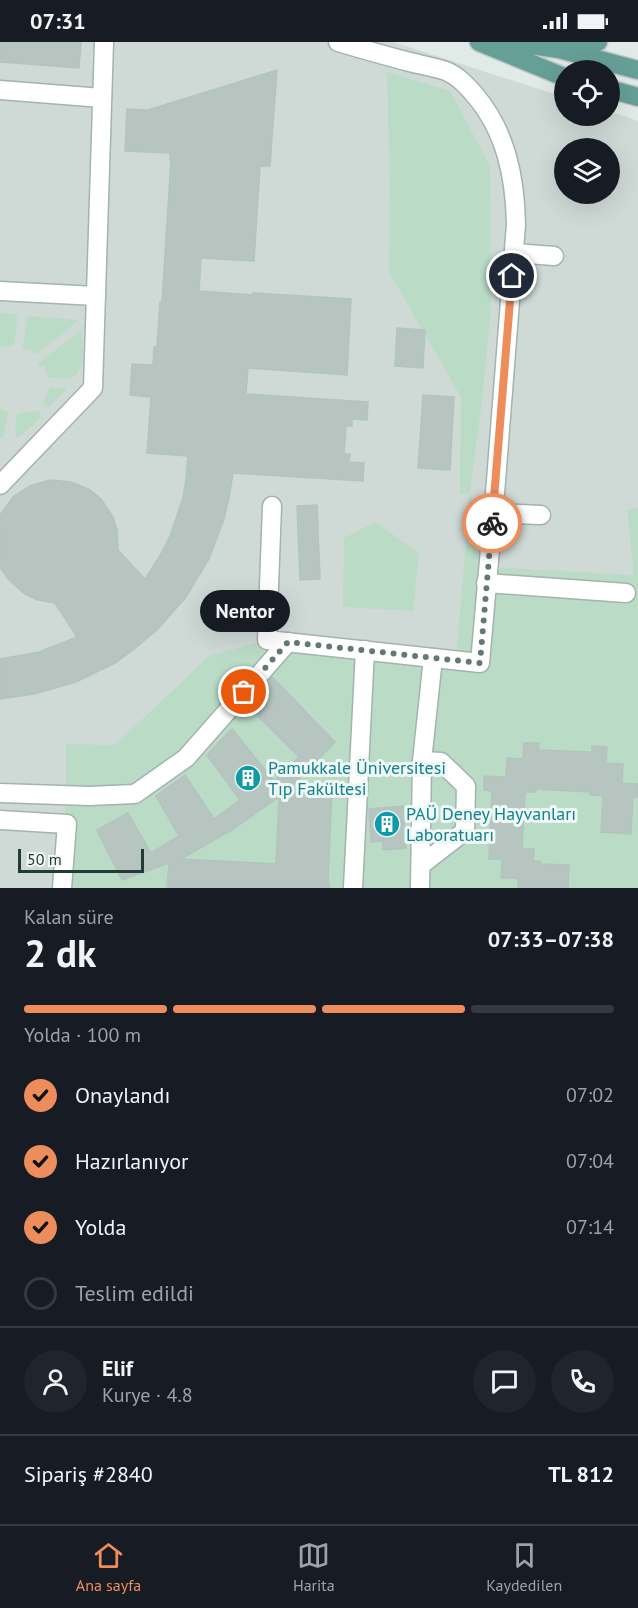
<!DOCTYPE html>
<html lang="tr">
<head>
<meta charset="utf-8">
<style>
  body { margin:0; font-family:"PT Sans",sans-serif; background:#20242c; color:#f1f3f6; height:100vh; display:flex; flex-direction:column; font-size:22px; white-space:nowrap }
  * { box-sizing:border-box; margin:0 }
  p { font-size:20px; color:#9ea1a6 }
  .icon { flex:none; width:33px; height:33px; fill:none; stroke:currentColor; stroke-width:2; stroke-linecap:round; stroke-linejoin:round }
  .map { position:relative; height:846px; overflow:hidden }
  .panel { display:flex; flex-direction:column; background:#171b24; flex:1 }
  .panel>* { flex:none }
  .controls { position:absolute; left:554px; top:18px; display:grid; gap:12px }
  .controls a { display:grid; place-items:center; width:66px; height:66px; border-radius:50%; background:#171b24; box-shadow:0 6px 24px #0002; font-size:30px }
  .scale { position:absolute; left:18px; bottom:15px; width:126px; box-sizing:border-box; padding-left:6px; border:3px solid #223b36; border-top:0; font-size:16px; line-height:21px; white-space:nowrap; color:#223b36; -webkit-text-stroke:4px #f1f7f5; paint-order:stroke }
  .pin { position:absolute; display:grid; place-items:center; width:51px; height:51px; color:#fff; margin:-26px; border:3px solid #fff; border-radius:50%; box-shadow:0 2px 6px #0007 }
  .courier { position:absolute; display:grid; place-items:center; width:60px; height:60px; margin:-30px; border:4px solid #ed8d5c; border-radius:50%; background:#fff; color:#222; box-shadow:0 2px 8px #0007 }
  .bubble { position:absolute; height:42px; border-radius:21px; background:#171b24; box-shadow:0 6px 24px #0002; font-size:20px; font-weight:600; line-height:42px; text-align:center }
  .headline em { font-style:normal; font-weight:600 }
  .headline div { display:flex; flex-direction:column-reverse }
  .headline { display:flex; align-items:center; justify-content:space-between; height:102px; padding:0 24px }
  h1 { font-size:39px; font-weight:600; line-height:45px }
  .bar { display:grid; grid-template-columns:repeat(4,1fr); gap:9px 6px; align-content:center; height:72px; padding:0 24px }
  .bar i { height:8px; border-radius:4px; background:#363941 }
  .bar .selected { background:#ed8d5c }
  .bar p { grid-column:span 4 }
  .line { display:flex; align-items:center; gap:15px; padding:0 24px; border-top:2px solid #363941 }
  .line div { flex:1 }
  .round { display:grid; place-items:center; flex:none; width:63px; height:63px; border-radius:32px; background:#20242c }
  ol { padding:0 24px; list-style:none }
  li { display:flex; align-items:center; gap:18px; height:66px }
  li p { margin-inline-start:auto }
  li .icon { padding:6px; border-radius:50%; background:#ed8d5c; color:#111; stroke-width:4 }
  li:last-child { color:#9ea1a6 }
  li i { width:33px; height:33px; border:3px solid #363941; border-radius:50% }
  .status { display:flex; justify-content:space-between; align-items:center; height:42px; padding:0 30px; background:#171b24; direction:ltr }
  .status svg { height:16px; fill:currentColor }
  .dock { display:flex; justify-content:space-around; align-items:center; height:84px; border-top:2px solid #363941; background:#171b24; font-size:16px; color:#9ea1a6 }
  .dock a { display:grid; justify-items:center; gap:3px }
  .dock .selected { color:#ed8d5c }
  .map>svg:first-child { display:block }
  .built { fill:#cfdad6; fill-rule:evenodd }
  .green { fill:#badbc6 }
  .building { fill:#b6c5c0; stroke:#b3c4bf; stroke-width:1.5; fill-rule:evenodd }
  .lines { fill:none; stroke-linecap:round; stroke-linejoin:round }
  .minor-casing { stroke:#a3b3ae; stroke-width:21 }
  .major-casing { stroke:#c1c8c7; stroke-width:21 }
  .minor { stroke:#fff; stroke-width:18 }
  .major { stroke:#669f96; stroke-width:18 }
  .done { stroke:#647974; stroke-width:6; stroke-dasharray:0 10.8 }
  .route { stroke:#ed8d5c; stroke-width:8 }
  .labels { text-anchor:middle; stroke-width:6; stroke-linejoin:round; paint-order:stroke }
  .culture-label { font-size:18px; fill:#0d838f; stroke:#f1f7f5; text-anchor:start }
</style>
</head>
<body>
<div class="status"><b>07:31</b><svg viewBox="0 0 49 12"><path d="M0 12V9h3v3zM5 12V6h3v6zM10 12V3h3v9zM15 12V0h3v12zM26 1h20v11H26zM47 4h2v5h-2z"/></svg></div>
<div class="map">
<svg width="638" height="846" viewBox="0 0 638 846">
  <rect width="100%" height="100%" fill="#e0ebe7"/>
  <path class="built" d="M0,0H393L564,55V74H609V69L638,79V846H0ZM564,106H609V152H564Z"/>
  <g class="green">
    <path d="M387,30L450,49L490,124L491,265L482,359L470,451L487,525L634,533L627,468L638,466V846H62L66,753V702L115,703L209,614L267,598L456,618L470,451L460,452L461,355L389,230L390,140Z"/>
    <path d="M0,271L18,272L14,302L2,306L0,304Z"/>
    <path d="M28,274L79,278L37,312L30,307H22Z"/>
    <path d="M82,288C82,302 88,333 68,336C62,338 54,336 48,335L44,323L40,325L38,321Z"/>
    <path d="M50,345L68,346L48,366L43,361Z"/>
    <path d="M0,366L8,371L3,396H0Z"/>
    <path d="M40,369L41,375L22,393L17,395L15,392L17,371Z"/>
    <path d="M375,480L419,511L413,569L343,565L344,496Z"/>
  </g>
  <g class="building">
    <path d="M0,0H81L79,26L0,20Z"/>
    <path d="M277,28L270,124H260L254,219L201,216L199,249L253,253V251L351,257L347,333L248,326L246,352L368,360L367,378L352,377V384H346L344,412H350L349,420L364,421L363,439L233,431L229,456L224,477L209,517L186,555L158,587L133,608L115,621L76,640L34,652L0,657V617L39,610L77,595L55,561L38,558L25,552L9,538L1,527L0,473L13,455L30,444L50,438L71,440L90,448L101,457L113,475L117,488L118,508L145,537L161,512L170,494L183,456L186,437L188,414L147,411L151,355L130,353L132,322L153,323L154,305H157L160,260H162L171,118H170V111L125,109L127,67L148,68Z"/>
    <path d="M397,286L425,288L423,326L395,324Z"/>
    <path d="M423,353L454,355L450,428L418,426Z"/>
    <path d="M317,463L320,537L300,538L297,464Z"/>
    <path d="M272,635L335,700L290,746L332,748L328,838L330,846H167L169,821L122,838L97,788L128,771L151,811L179,794L156,754L185,733L214,777L240,758L207,713L232,687L274,739L299,715L250,666ZM279,755L276,822L181,817L233,787Z"/>
    <path d="M524,701H539L538,708L592,710V704L607,705L606,721L623,722L622,741L638,742V756L633,755L631,792L601,790L603,754L590,753V750L536,747V750H525L522,807H534L533,819H540V822L569,823L568,846H518V836H501L502,817H489L492,749L484,748V734L506,735L507,716L523,717Z"/>
    <path d="M403,764L406,806L383,808V799L371,800L369,767Z"/>
  </g>
  <g class="lines">
    <g class="minor-casing">
      <g id="minor">
        <path d="M0,48L102,56"/>
        <path d="M514,211L554,214"/>
        <path d="M0,249L96,254"/>
        <path d="M0,443L93,346L104,0"/>
        <path d="M272,464L267,598L480,621L496,439L516,182C515,135 506,89 474,52C466,43 458,34 446,29C434,25 421,23 410,20C386,14 362,7 338,0"/>
        <path d="M493,471L541,473"/>
        <path d="M486,541L626,551"/>
        <path d="M0,751L89,754L135,752L186,716L288,600"/>
        <path d="M0,778L67,782L62,846"/>
        <path d="M421,823L465,789L466,744L441,720L422,719"/>
        <path d="M353,846L365,608"/>
        <path d="M420,846L422,719L433,616"/>
      </g>
    </g>
    <g class="major-casing">
      <g id="major">
        <path d="M479,0L564,35"/>
        <path d="M506,0L559,7L638,28"/>
        <path d="M568,6L588,4L598,0"/>
        <path d="M609,47L638,55"/>
      </g>
    </g>
    <use href="#minor" class="minor"/>
    <use href="#major" class="major"/>
  </g>
  <g class="lines">
    <path class="done" d="M244,650L288,600L480,621L492,481"/>
    <path class="route" d="M492,481L512,234"/>
  </g>
  <defs>
    <g id="building-disc" transform="scale(1.35)"><circle r="9.5" fill="#0f9aa8" stroke="#f1f7f5"/><path d="M-4-6H4V6H1V3H-1V6H-4ZM-2.5-4.3h1.7v1.8h-1.7ZM.8-4.3h1.7v1.8H.8ZM-2.5-1h1.7V.8h-1.7ZM.8-1h1.7V.8H.8Z" fill="#fff"/></g>
  </defs>
  <g fill-rule="evenodd">
    <use href="#building-disc" x="248" y="736"/>
    <use href="#building-disc" x="387" y="782"/>
  </g>
  <g class="labels">
    <g class="culture-label">
      <text x="268" y="732">Pamukkale Üniversitesi<tspan x="268" dy="21">Tıp Fakültesi</tspan></text>
      <text x="406" y="778">PAÜ Deney Hayvanları<tspan x="406" dy="21">Laboratuarı</tspan></text>
    </g>
  </g>
</svg>
<div class="controls">
<a><svg class="icon" aria-label="locate" viewBox="0 0 24 24"><circle cx="12" cy="12" r="6"/><path d="M12 2v4M12 18v4M2 12h4M18 12h4"/></svg></a>
<a><svg class="icon" aria-label="layers" viewBox="0 0 24 24"><path d="M12 4l9 5-9 5-9-5zM3 14l9 5 9-5"/></svg></a>
</div>
<div class="scale">50 m</div>
<div class="pin" style="left:244px;top:650px;background:#ea580c"><svg class="icon" aria-label="bag" viewBox="0 0 24 24"><path d="M5 8h14l-1 12H6zM9 8a3 3 0 0 1 6 0"/></svg></div>
<div class="pin" style="left:512px;top:234px;background:#1f2937"><svg class="icon" aria-label="home" viewBox="0 0 24 24"><path d="M3 11l9-7 9 7M6 9v11h12V9"/></svg></div>
<div class="courier" style="left:492px;top:481px"><svg class="icon" aria-label="bike" viewBox="0 0 24 24"><circle cx="6" cy="16" r="4"/><circle cx="18" cy="16" r="4"/><path d="M6 16l4-8h5l3 8M10 8l3 8H6M13 5h3"/></svg></div>
<div class="bubble" style="left:200px;top:548px;width:90px">Nentor</div>
</div>
<section class="panel">
<div class="headline"><div><h1>2 dk</h1><p>Kalan süre</p></div><em>07:33–07:38</em></div>
<div class="bar"><i class="selected"></i><i class="selected"></i><i class="selected"></i><i></i><p>Yolda · 100 m</p></div>
<ol>
<li><svg class="icon" aria-label="check" viewBox="0 0 24 24"><path d="M5 12l5 5 9-10"/></svg>Onaylandı<p>07:02</p></li>
<li><svg class="icon" aria-label="check" viewBox="0 0 24 24"><path d="M5 12l5 5 9-10"/></svg>Hazırlanıyor<p>07:04</p></li>
<li><svg class="icon" aria-label="check" viewBox="0 0 24 24"><path d="M5 12l5 5 9-10"/></svg>Yolda<p>07:14</p></li>
<li><i></i>Teslim edildi</li>
</ol>
<div class="line" style="height:108px"><a class="round"><svg class="icon" aria-label="person" viewBox="0 0 24 24"><circle cx="12" cy="8" r="4"/><path d="M4 21q1-7 8-7t8 7"/></svg></a><div><b>Elif</b><p>Kurye · 4.8</p></div><a class="round"><svg class="icon" aria-label="chat" viewBox="0 0 24 24"><path d="M4 5h16v11H9l-5 4z"/></svg></a><a class="round"><svg class="icon" aria-label="phone" viewBox="0 0 24 24"><path d="M5 4h4l2 5-3 2q2 4 5 5l2-3 5 2v4C11 20 4 13 5 4z"/></svg></a></div>
<div class="line" style="height:78px"><div>Sipariş #2840</div><b>TL 812</b></div>
</section>
<nav class="dock">
<a class="selected"><svg class="icon" aria-label="home" viewBox="0 0 24 24"><path d="M3 11l9-7 9 7M6 9v11h12V9"/></svg>Ana sayfa</a>
<a><svg class="icon" aria-label="map" viewBox="0 0 24 24"><path d="M3 6l6-2 6 2 6-2v14l-6 2-6-2-6 2zM9 4v14M15 6v14"/></svg>Harita</a>
<a><svg class="icon" aria-label="saved" viewBox="0 0 24 24"><path d="M7 4h10v16l-5-4-5 4z"/></svg>Kaydedilen</a>
</nav>
</body>
</html>
